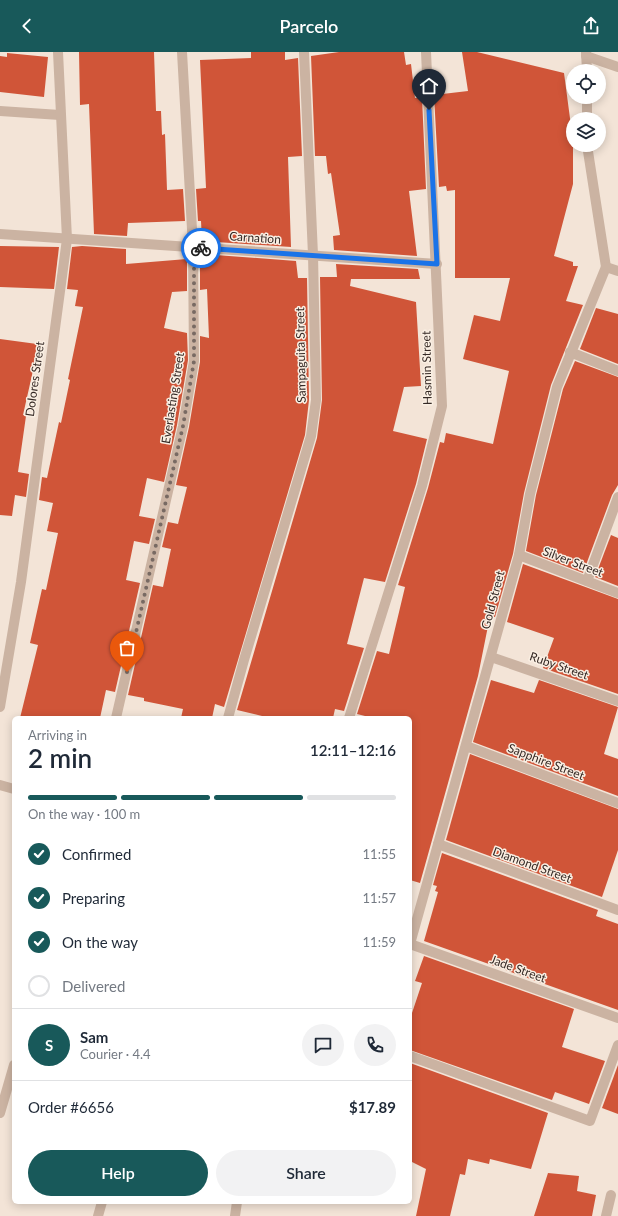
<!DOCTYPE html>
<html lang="en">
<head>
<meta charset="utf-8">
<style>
  body { margin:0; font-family:Lato,sans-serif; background:#f2f2f3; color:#1f2937; height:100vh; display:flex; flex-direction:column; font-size:15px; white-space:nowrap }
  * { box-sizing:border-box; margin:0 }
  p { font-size:13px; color:#747a83 }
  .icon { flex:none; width:22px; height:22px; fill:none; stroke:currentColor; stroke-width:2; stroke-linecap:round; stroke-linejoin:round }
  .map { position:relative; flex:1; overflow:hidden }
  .sheet { position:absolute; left:12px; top:664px; width:400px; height:488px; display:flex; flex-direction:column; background:#fff; border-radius:6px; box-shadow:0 2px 10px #0003 }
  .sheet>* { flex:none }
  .tools { position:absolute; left:566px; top:12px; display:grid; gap:8px }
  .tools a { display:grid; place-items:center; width:40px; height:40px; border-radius:50%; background:#fff; box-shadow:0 2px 10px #0003; font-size:20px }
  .pin { position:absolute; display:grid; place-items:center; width:34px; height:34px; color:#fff; margin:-41px -17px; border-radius:50% 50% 50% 0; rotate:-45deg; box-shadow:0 0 4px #0007 }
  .pin .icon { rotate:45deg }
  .courier { position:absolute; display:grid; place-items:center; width:40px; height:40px; margin:-20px; border:3px solid #1a73e8; border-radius:50%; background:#fff; color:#222; box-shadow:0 1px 5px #0007 }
  .head em { font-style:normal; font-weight:600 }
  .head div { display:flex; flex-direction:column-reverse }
  .head { display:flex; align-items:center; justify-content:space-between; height:68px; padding:0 16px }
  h1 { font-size:26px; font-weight:600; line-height:30px }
  .bar { display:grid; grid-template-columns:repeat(4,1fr); gap:6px 4px; align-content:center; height:48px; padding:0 16px }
  .bar i { height:5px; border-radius:3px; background:#e0e1e3 }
  .bar .current { background:#18595a }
  .bar p { grid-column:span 4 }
  .line { display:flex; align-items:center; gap:10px; padding:0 16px; border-top:1px solid #e0e1e3 }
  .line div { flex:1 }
  .round { display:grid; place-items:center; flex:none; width:42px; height:42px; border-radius:21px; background:#f2f2f3 }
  ol { padding:0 16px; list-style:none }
  li { display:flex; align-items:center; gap:12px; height:44px }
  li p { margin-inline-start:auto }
  li .icon { padding:4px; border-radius:50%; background:#18595a; color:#fff; stroke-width:4 }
  li:last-child { color:#747a83 }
  li i { width:22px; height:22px; border:2px solid #e0e1e3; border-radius:50% }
  .cta { display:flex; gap:8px; margin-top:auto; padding:8px 16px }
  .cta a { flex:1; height:46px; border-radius:24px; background:#18595a; color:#fff; font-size:16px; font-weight:600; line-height:46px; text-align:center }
  .cta a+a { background:#f2f2f3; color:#1f2937 }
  header { display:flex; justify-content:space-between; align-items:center; height:52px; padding:0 16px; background:#18595a; color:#fff; font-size:18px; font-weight:600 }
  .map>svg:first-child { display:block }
  .building { fill:#d05538 }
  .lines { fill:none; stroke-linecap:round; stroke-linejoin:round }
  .street { stroke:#cbb3a2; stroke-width:10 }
  .done { stroke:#786a63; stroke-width:4; stroke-dasharray:0 7.2 }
  .route { stroke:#1a73e8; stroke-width:5 }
  .labels { text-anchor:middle; stroke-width:3; stroke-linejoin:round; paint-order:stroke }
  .street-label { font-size:12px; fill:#352925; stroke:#faefe3 }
</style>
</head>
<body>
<header><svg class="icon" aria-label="back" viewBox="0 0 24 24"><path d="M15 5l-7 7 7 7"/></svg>Parcelo<svg class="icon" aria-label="share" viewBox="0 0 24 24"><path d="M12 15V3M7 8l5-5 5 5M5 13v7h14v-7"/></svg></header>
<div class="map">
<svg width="618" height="1164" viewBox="0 0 618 1164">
  <rect width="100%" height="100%" fill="#f3e4d7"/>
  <g class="building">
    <path d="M79,0H154L156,59H161L162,83L165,82L167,138L183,137L185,169L128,171L127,184L94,182L89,52L80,53Z"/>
    <path d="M251,0H285V8L298,6L302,104L288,105L291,195L202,189L201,169H198L196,137L206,136L200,8L251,6Z"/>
    <path d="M339,0H404L406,13L411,12L415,46L422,45L426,137L409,139L417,204L334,198L333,184L340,183L331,121L328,122L326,104H315L311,4Z"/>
    <path d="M462,0H477L564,21L573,89V132L554,204L573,210V214H578L566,249L583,253L551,333L524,441L513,502L495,565L490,564L478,624L420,831L410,828V666H373L357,662L377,599L389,602L405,535L398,533L428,436L440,390L444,391L446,381L493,392L509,319L463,307L474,263L500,269L510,226H455V138L447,139L446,134L439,135L434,43L468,39Z"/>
    <path d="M7,1L48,5L44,45L0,40V4L7,5Z"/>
    <path d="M0,194L59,195L54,237L0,235Z"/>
    <path d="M82,194L126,197V212L187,207V239L172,240L164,276L187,281L188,308L177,373L164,430L147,426L139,464L155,467L149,492L134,489L126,528L140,531L115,640L106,638L100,666H20L38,593L30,591L42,537L46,538L58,481L47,479L53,451L39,448L42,425L47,426L59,370L61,371L70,328L68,327L83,255L75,254L78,238L67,237L72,195Z"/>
    <path d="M202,202L296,209L298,226H307L309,348L305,383L224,655L215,652L212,666H181L183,657L144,649V646L128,643L153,533L163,535L171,497L162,495L168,470L178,472L187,435L176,433L189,375L200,310V284L209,286L207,237L200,238V206H203Z"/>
    <path d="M336,212L418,217L420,227H351L350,234L416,250L421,334L404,335L393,379L427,387L416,432L385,530L364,526L347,592L364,596L344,659L335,657L333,666H270L237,658L317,386L322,348L320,225H337Z"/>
    <path d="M596,256L618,262V312L580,297Z"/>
    <path d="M0,287L37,292L32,323L23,363L26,364L18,420L29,422L26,445L15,443L12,464L0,463Z"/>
    <path d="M575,309L618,325V433L612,443L583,521L526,499L536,443L563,337Z"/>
    <path d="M611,483L618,486V534L595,525Z"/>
    <path d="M523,512L618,547V642L543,616L554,586L507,570Z"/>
    <path d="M491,628L534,641L539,628L618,655L604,702L618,707V744L473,690Z"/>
    <path d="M470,702L618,757V798L602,845L446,788Z"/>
    <path d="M442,801L598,858L596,864L618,872V958L424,889L438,840L435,839L437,834L433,833Z"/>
    <path d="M424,904L574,957L562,995L605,1009L589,1052L555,1040L552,1048L410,998V967L422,931L415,929Z"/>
    <path d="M410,1011L548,1061L531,1117L490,1107L489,1112L468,1107L465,1123L460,1122L450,1164H416L426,1117L410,1109Z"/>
    <path d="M618,1013V1062L602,1056Z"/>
    <path d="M548,1121L579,1124L577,1139L596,1143L592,1164H534Z"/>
  </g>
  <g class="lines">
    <g class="street">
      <path d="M586,0L587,19"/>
      <path d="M586,4L618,15"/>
      <path d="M587,45V67"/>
      <path d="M0,59L60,63"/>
      <path d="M587,93L606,215"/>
      <path d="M0,182L437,212"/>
      <path d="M606,215L618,219"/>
      <path d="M570,300L618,319"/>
      <path d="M519,503L618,541"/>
      <path d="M587,529L618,445"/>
      <path d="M491,605L618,649"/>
      <path d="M0,655L21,530L67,187L58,0"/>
      <path d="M116,666L183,374L194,309L193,195L182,0"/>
      <path d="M228,666L244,608L311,384L316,348L313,203L304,0"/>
      <path d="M349,666L422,434L442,354L426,0"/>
      <path d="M466,694L618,751"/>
      <path d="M0,733L14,737"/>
      <path d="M438,792L618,858"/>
      <path d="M410,892L519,503L530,442L557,335L606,215"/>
      <path d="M410,892L618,966"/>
      <path d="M410,1004L590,1069L618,993"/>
      <path d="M0,1061L14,1013"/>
      <path d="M98,1164L102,1150"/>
      <path d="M235,1164L237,1150"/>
      <path d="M606,1164L611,1143"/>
    </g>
  </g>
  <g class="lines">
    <path class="done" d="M127,620L183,374L194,309V195L201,196"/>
    <path class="route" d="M201,196L437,212L429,58"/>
  </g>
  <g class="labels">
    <g class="street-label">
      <text transform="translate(255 186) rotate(4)" y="4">Carnation</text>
      <text transform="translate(301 303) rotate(-91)" y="4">Sampaguita Street</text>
      <text transform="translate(427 316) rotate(-91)" y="4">Hasmin Street</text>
      <text transform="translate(35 327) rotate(-82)" y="4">Dolores Street</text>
      <text transform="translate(173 346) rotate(-81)" y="4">Everlasting Street</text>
      <text transform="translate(573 510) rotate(21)" y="4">Silver Street</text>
      <text transform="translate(493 548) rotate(-75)" y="4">Gold Street</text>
      <text transform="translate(559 614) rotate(19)" y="4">Ruby Street</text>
      <text transform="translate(546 710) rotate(21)" y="4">Sapphire Street</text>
      <text transform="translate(532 813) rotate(20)" y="4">Diamond Street</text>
      <text transform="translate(518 917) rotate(20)" y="4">Jade Street</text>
    </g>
  </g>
</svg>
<div class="tools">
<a><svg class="icon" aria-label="locate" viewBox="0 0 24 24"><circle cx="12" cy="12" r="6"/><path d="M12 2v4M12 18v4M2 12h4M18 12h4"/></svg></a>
<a><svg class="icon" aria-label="layers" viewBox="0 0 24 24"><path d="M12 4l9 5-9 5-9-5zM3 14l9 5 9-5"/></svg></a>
</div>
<div class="pin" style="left:127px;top:620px;background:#ea580c"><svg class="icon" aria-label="bag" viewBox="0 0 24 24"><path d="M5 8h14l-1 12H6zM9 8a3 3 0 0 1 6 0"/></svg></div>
<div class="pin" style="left:429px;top:58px;background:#1f2937"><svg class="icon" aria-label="home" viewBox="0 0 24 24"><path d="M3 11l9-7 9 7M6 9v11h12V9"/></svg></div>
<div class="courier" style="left:201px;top:196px"><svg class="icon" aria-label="bike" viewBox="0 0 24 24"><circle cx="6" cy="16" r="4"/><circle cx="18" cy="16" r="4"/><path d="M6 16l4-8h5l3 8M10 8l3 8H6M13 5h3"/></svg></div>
<section class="sheet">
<div class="head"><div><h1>2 min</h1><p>Arriving in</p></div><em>12:11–12:16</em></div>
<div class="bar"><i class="current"></i><i class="current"></i><i class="current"></i><i></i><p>On the way · 100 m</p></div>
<ol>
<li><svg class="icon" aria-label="check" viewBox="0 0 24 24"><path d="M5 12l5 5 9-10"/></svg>Confirmed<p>11:55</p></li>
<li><svg class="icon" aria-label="check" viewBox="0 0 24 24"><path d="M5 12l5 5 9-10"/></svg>Preparing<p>11:57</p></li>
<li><svg class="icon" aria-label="check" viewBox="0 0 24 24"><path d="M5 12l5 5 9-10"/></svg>On the way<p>11:59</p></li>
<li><i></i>Delivered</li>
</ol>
<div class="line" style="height:72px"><b class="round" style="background:#18595a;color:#fff">S</b><div><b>Sam</b><p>Courier · 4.4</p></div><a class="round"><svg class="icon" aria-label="chat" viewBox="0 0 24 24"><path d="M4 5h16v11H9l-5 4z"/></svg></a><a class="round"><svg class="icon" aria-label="phone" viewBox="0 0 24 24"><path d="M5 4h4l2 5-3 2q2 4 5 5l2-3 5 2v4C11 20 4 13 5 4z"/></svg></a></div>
<div class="line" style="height:52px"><div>Order #6656</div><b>$17.89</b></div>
<div class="cta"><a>Help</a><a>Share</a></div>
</section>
</div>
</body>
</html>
